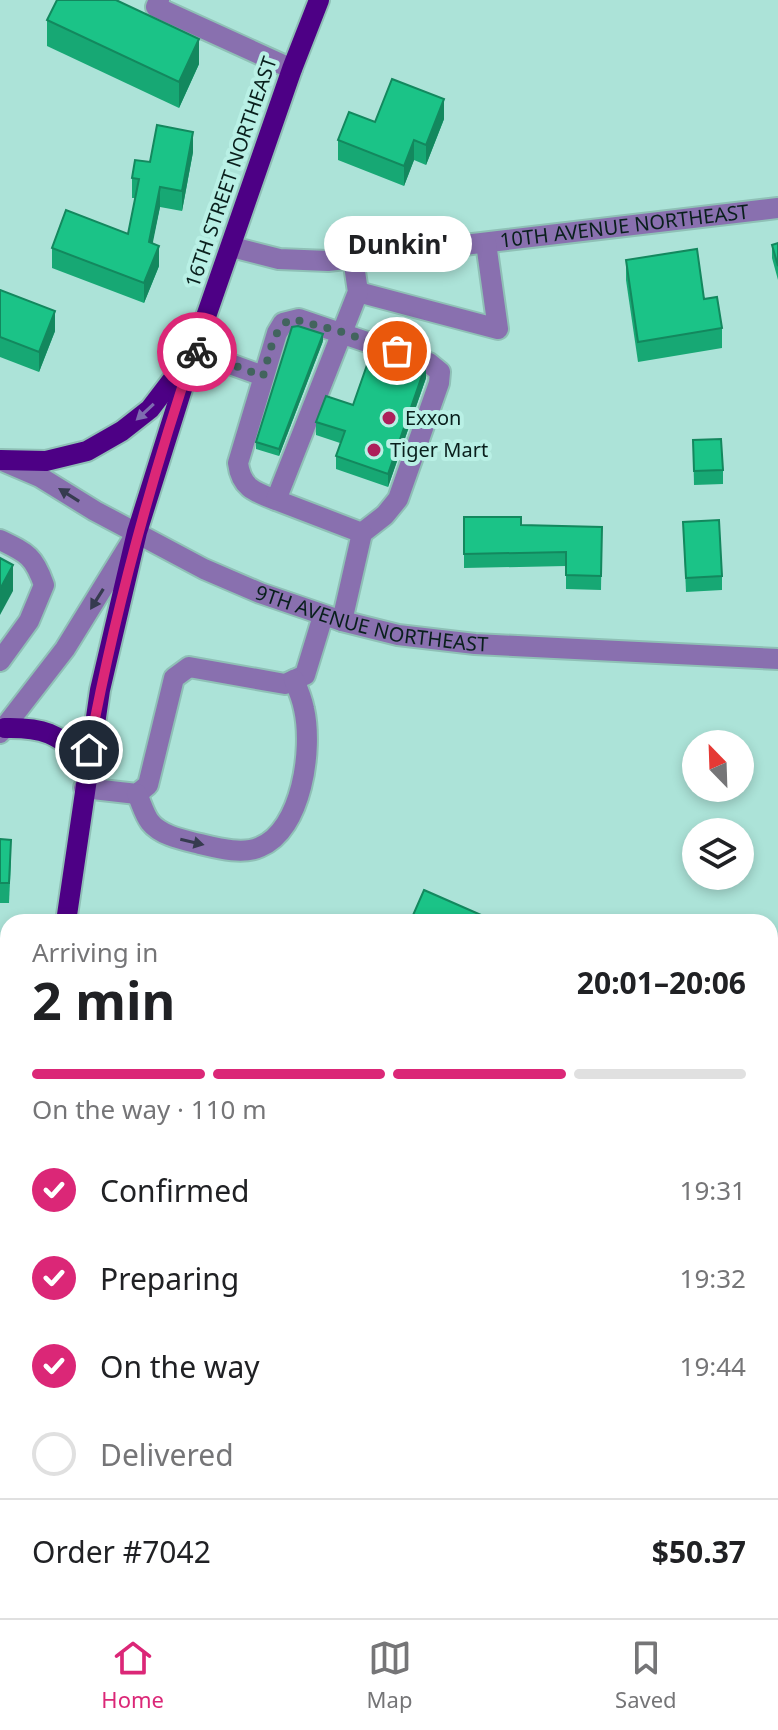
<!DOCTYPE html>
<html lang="en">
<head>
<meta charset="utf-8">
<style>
  body { margin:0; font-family:"Noto Sans",sans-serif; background:#f2f2f2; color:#202124; height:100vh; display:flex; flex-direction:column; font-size:30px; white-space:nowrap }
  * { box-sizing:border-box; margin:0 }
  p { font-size:26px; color:#757577 }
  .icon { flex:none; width:44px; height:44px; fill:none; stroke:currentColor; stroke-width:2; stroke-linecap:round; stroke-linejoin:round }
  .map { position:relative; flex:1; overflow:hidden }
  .panel { position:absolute; left:0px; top:914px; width:778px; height:704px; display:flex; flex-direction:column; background:#fff; border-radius:24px 24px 0 0; box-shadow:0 4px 12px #0003 }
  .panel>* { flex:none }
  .needle { width:52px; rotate:337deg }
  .controls { position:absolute; left:682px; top:730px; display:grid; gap:16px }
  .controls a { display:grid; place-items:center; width:72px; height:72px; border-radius:50%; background:#fff; box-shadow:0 4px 12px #0003; font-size:40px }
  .pin { position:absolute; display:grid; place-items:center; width:68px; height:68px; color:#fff; margin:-34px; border:4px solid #fff; border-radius:50%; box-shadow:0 2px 8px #0007 }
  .courier { position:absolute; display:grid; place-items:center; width:80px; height:80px; margin:-40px; border:6px solid #db2777; border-radius:50%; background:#fff; color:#222; box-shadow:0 2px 10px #0007 }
  .bubble { position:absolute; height:56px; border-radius:28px; background:#fff; box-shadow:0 4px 12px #0003; font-size:26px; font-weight:700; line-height:56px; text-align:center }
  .head em { font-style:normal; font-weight:700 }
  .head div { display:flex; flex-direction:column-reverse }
  .head { display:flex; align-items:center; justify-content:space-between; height:136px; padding:0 32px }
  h1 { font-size:52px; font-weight:700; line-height:60px }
  .bar { display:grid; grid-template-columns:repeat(4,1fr); gap:12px 8px; align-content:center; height:96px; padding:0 32px }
  .bar i { height:10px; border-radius:6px; background:#e0e0e0 }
  .bar .on { background:#db2777 }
  .bar p { grid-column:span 4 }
  .line { display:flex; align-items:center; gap:20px; padding:0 32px; border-top:2px solid #e0e0e0 }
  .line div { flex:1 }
  ol { padding:0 32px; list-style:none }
  li { display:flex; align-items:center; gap:24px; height:88px }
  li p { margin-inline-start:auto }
  li .icon { padding:8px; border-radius:50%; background:#db2777; color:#fff; stroke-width:4 }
  li:last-child { color:#757577 }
  li i { width:44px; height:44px; border:4px solid #e0e0e0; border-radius:50% }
  .tab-bar { display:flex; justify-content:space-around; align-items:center; height:112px; border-top:2px solid #e0e0e0; background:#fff; font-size:22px; color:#757577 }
  .tab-bar a { display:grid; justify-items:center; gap:4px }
  .tab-bar .on { color:#db2777 }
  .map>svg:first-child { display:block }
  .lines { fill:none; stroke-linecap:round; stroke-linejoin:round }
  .minor-casing { stroke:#8fc0b6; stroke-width:24 }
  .major-casing { stroke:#8fc0b6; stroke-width:24 }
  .minor { stroke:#8970af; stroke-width:20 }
  .major { stroke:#4d0085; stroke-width:20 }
  .wall { fill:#17a874 }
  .shaded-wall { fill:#13885e }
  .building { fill:#1bc387; stroke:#13885e; stroke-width:2 }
  .oneway { fill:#7e6cb0 }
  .oneway2 { fill:#363b4f }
  .done { stroke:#42645e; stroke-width:8; stroke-dasharray:0 14.4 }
  .route { stroke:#db2777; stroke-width:10 }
  .poi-dot { fill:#ad1f5b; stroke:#b9f0e5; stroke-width:3 }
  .labels { text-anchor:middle; stroke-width:8; stroke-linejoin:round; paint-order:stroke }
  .street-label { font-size:20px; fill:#091f1c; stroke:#b9f0e5 }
  .poi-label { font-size:20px; fill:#091f1c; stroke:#b9f0e5; text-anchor:start }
</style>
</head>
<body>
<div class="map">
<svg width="778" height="1618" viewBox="0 0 778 1618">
  <rect width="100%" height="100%" fill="#ace3d8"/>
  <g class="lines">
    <g class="minor-casing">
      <g id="minor">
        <path d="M159,0L156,7L292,69"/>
        <path id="s1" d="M232,247L279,259L328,261L778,208"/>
        <path d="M358,292L498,329L486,243"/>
        <path d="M194,351L263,376"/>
        <path id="s2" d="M0,460L40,477L95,511L204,569L260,593L342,621L398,635L475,644L778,659"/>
        <path d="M276,500C255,492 241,488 238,463L277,333L283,323L299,319L429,363L440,372L439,383L398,499L385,515L362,533"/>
        <path d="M0,540C27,553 34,556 44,585L29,621L0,661"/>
        <path d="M342,621L362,533L276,500L358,292L353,258"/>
        <path d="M0,733L65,649L133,539"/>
        <path d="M84,788L137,794L148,785L174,678L189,667L285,684L305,675L323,616"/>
        <path d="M137,794C141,802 144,814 150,822C161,836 184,840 200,844C217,848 243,855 260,847C302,830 313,749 304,709C302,699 298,689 294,680"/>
        <path d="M770,1284L778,1260"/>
      </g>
    </g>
    <g class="major-casing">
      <g id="major">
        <path d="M0,460L46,461L87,451L122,431L150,409L182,367"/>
        <path d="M5,728C47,727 56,735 88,759"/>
        <path d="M66,922L100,690L137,532L194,351L292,69L319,0"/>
        <path d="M0,1210H8"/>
        <path d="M770,1492L778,1496"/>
      </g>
    </g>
    <use href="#minor" class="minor"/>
    <use href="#major" class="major"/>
  </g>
  <g class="wall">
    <path d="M123,3L199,64L179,108L47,46V20Z"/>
    <path d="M444,119L426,165L414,160L404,186L338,160V140L375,122Z"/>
    <path d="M193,152L182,211L160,207L152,243L159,266L144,303L52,268V248L128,234L135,198H132V178L150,162Z"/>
    <path d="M778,243V280L772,258V245Z"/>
    <path d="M626,260L704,299L722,328V348L638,362L626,280Z"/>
    <path d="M0,290L55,331L39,372L0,357Z"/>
    <path d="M323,341L279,456L256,449V442Z"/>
    <path d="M426,378L388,487L336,469V456L340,443L316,435V422L353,405Z"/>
    <path d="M693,440L723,470V484L694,485Z"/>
    <path d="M464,517L521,525L602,527L601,590L566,589V566L464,568Z"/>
    <path d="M683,522L722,576V590L686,592Z"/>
    <path d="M0,839L11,860L9,903H0Z"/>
    <path d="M0,1452L8,1456V1557L0,1553Z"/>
    <path d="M45,1610H650L646,1618H63Z"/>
  </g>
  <g class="shaded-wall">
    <path d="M199,39V64L179,108V82Z"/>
    <path d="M444,99V119L426,165V145Z"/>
    <path d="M193,132V152L182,211V191Z"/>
    <path d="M414,140V160L404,186V166Z"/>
    <path d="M160,187V207L149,262V242Z"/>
    <path d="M159,246V266L144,303V283Z"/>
    <path d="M55,311V331L39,372V352Z"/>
    <path d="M323,334V341L279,456V449Z"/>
    <path d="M426,364V378L388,487V474Z"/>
    <path d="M13,565V591L0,615V589Z"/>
    <path d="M639,1610H650L646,1618H635Z"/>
  </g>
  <g class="building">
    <path d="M57,0H116L199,39L179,82L47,20Z"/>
    <path d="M392,79L444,99L426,145L414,140L404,166L338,140L349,112L375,122Z"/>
    <path d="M157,125L193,132L182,191L160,187L149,242L159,246L144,283L52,248L66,210L128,234L139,179L132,178L135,160L150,162Z"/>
    <path d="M778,243V266L772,245Z"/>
    <path d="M697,249L704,299L717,297L722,328L638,342L626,260Z"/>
    <path d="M0,290L55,311L39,352L0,337Z"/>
    <path d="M298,326L323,334L279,449L256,442L292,327Z"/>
    <path d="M374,345L426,364L388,474L336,456L345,431L316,422L326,396L353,405Z"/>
    <path d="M721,439L723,470L694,471L693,440Z"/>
    <path d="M464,517H521V525L602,527L601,576L566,575V552L464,554Z"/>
    <path d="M719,520L722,576L686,578L683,522Z"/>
    <path d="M0,558L13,565L0,589Z"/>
    <path d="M0,839L11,840L9,883H0Z"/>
    <path d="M424,890L497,922H410Z"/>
    <path d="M0,1452L8,1456V1531L0,1528Z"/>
    <path d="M95,1610H639L635,1618H113Z"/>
  </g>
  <defs><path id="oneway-solid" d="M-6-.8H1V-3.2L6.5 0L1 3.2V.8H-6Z" transform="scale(2)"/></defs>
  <use class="oneway" href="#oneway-solid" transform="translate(145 412) rotate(137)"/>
  <g class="oneway2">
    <use href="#oneway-solid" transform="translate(69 495) rotate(-148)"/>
    <use href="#oneway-solid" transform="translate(97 599) rotate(122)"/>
    <use href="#oneway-solid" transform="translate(192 842) rotate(13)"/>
  </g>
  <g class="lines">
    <path class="done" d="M197,352L263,376C269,358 273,324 293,319L342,332L397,351"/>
    <path class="route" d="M89,750C114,614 150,482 194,351L197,352"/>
  </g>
  <g class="poi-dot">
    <circle cx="389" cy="418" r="8"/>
    <circle cx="374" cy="450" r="8"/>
  </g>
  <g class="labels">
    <g class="street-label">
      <text transform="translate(231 172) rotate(-71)" y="7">16TH STREET NORTHEAST</text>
      <text dy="7" stroke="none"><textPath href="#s1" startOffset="396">10TH AVENUE NORTHEAST</textPath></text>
      <text dy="7" stroke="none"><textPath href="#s2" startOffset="408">9TH AVENUE NORTHEAST</textPath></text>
    </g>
    <g class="poi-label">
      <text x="405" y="425">Exxon</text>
      <text x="390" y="457">Tiger Mart</text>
    </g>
  </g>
</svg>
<div class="controls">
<a><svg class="needle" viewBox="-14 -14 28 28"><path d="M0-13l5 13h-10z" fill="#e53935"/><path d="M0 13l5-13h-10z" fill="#757577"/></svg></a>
<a><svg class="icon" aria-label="layers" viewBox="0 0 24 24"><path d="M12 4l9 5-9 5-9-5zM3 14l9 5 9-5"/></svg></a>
</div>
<div class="pin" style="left:397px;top:351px;background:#ea580c"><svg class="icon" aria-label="bag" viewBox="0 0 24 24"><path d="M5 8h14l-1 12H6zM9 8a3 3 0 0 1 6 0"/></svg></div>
<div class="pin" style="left:89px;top:750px;background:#1f2937"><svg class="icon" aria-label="home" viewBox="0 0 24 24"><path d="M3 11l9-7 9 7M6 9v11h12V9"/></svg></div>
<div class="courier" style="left:197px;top:352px"><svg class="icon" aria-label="bike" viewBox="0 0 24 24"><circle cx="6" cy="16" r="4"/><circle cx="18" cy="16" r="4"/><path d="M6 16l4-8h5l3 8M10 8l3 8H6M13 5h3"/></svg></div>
<div class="bubble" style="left:324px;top:216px;width:148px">Dunkin'</div>
<section class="panel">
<div class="head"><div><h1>2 min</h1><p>Arriving in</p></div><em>20:01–20:06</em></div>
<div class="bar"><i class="on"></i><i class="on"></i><i class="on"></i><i></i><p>On the way · 110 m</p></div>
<ol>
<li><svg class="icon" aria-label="check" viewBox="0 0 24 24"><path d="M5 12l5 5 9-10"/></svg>Confirmed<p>19:31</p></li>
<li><svg class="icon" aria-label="check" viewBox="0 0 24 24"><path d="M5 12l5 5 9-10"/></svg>Preparing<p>19:32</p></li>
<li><svg class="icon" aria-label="check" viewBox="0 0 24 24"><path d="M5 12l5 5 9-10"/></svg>On the way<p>19:44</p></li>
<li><i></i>Delivered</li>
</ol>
<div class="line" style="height:104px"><div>Order #7042</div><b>$50.37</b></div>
</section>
</div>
<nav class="tab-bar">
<a class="on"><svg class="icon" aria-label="home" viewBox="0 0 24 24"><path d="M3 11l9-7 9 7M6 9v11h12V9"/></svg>Home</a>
<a><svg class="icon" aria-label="map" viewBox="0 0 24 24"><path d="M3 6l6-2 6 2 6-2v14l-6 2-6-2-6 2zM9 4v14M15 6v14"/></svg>Map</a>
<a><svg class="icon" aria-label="saved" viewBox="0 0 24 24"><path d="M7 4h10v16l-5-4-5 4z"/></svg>Saved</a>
</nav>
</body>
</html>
